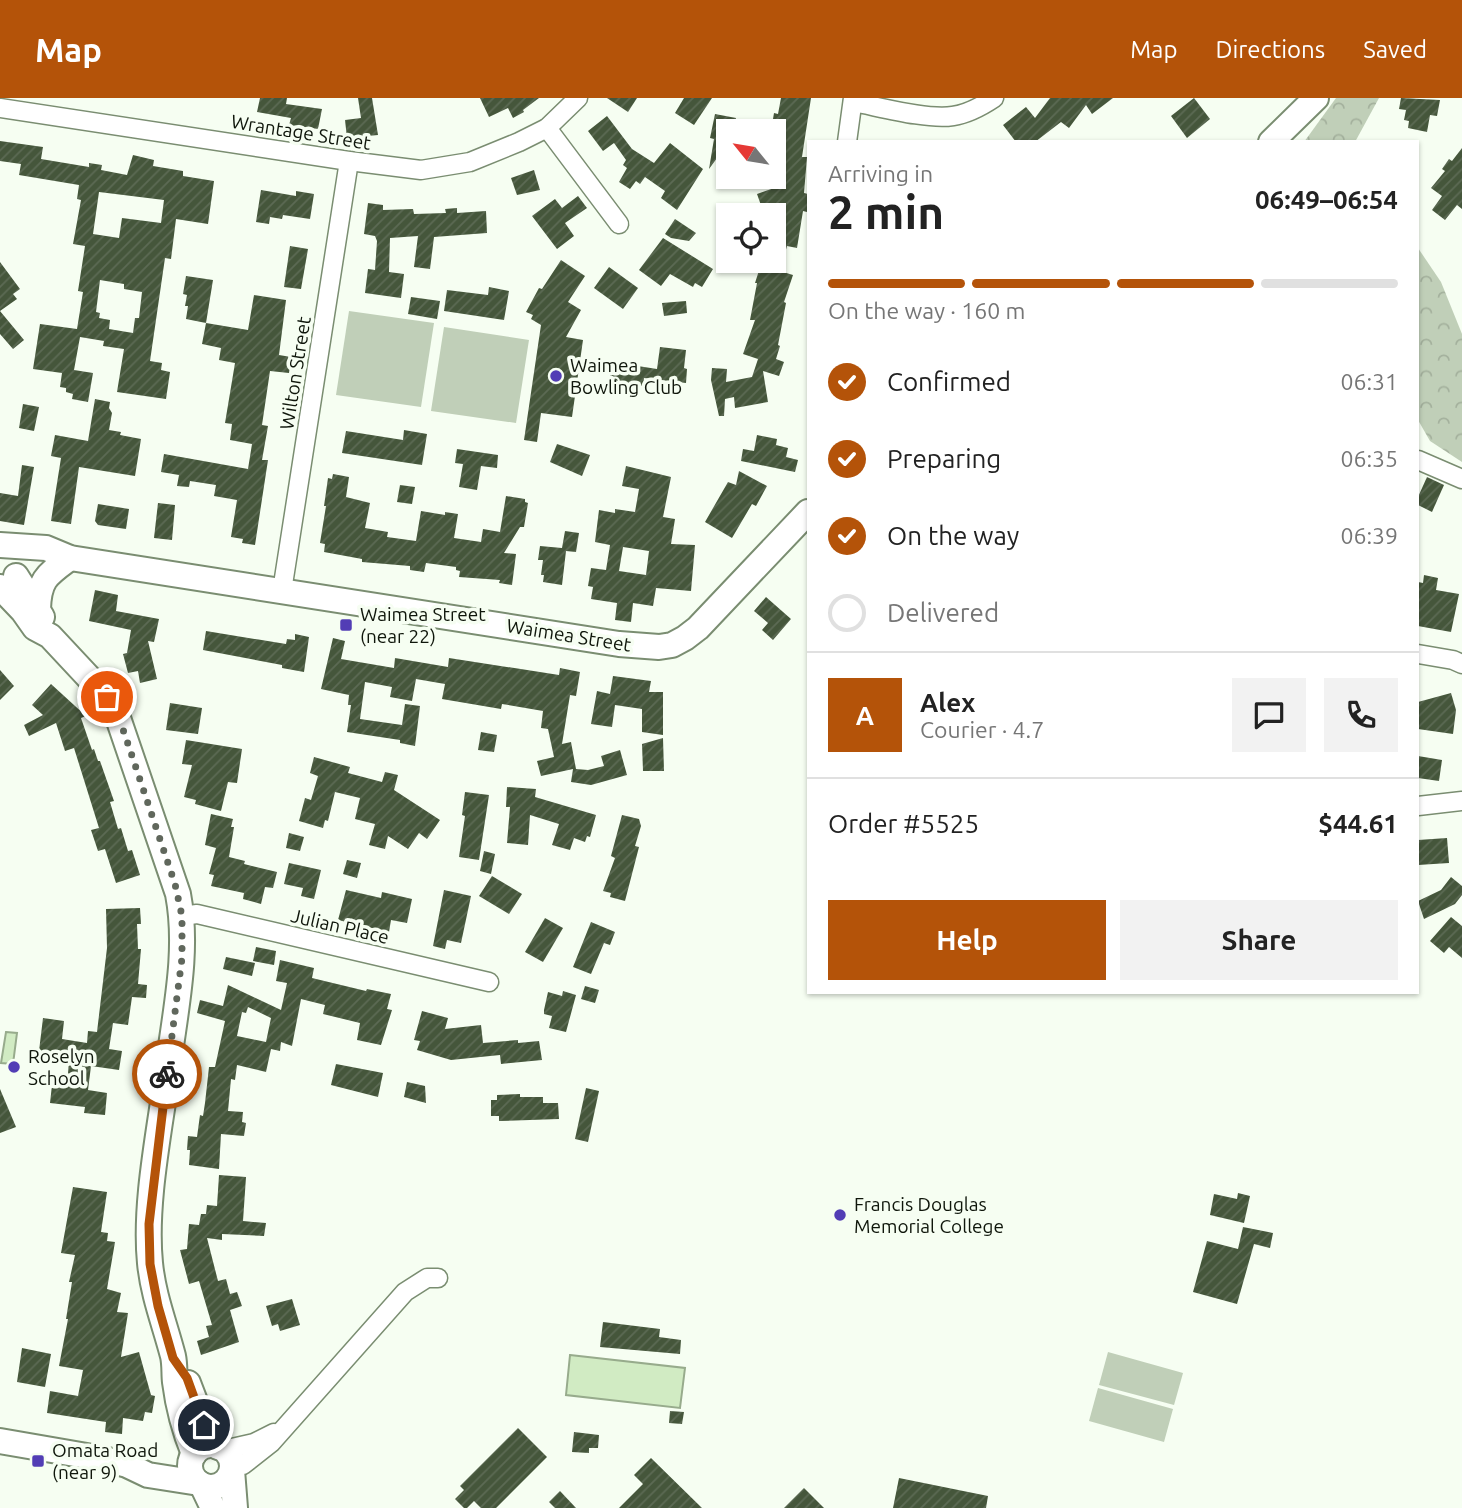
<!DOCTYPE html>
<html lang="en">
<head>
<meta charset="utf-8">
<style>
  body { margin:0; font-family:Ubuntu,sans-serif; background:#f2f2f2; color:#222; height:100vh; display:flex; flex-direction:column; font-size:26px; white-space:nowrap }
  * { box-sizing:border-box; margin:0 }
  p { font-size:23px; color:#767676 }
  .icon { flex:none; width:38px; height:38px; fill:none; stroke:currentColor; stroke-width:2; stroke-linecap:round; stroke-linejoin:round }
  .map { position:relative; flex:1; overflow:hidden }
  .sheet { position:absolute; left:807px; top:42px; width:612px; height:854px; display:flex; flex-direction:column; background:#fff; border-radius:0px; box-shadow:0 2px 5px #0004 }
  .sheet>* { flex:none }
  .needle { width:46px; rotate:300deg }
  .tools { position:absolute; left:716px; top:21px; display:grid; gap:14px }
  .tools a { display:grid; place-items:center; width:70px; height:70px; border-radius:0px; background:#fff; box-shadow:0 2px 5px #0004; font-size:35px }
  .pin { position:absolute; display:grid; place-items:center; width:60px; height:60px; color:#fff; margin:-30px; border:4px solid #fff; border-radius:50%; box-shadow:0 2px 7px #0007 }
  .courier { position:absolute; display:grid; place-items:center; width:70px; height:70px; margin:-35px; border:5px solid #b45309; border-radius:50%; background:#fff; color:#222; box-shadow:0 2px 9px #0007 }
  .overview em { font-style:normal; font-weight:600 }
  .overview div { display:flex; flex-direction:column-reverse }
  .overview { display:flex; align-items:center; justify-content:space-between; height:119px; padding:0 21px }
  h1 { font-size:46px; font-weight:600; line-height:52px }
  .bar { display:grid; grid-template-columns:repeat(4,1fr); gap:10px 7px; align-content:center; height:84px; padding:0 21px }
  .bar i { height:9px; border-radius:5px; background:#e0e0e0 }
  .bar .active { background:#b45309 }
  .bar p { grid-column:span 4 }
  .line { display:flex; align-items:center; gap:18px; padding:0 21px; border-top:2px solid #e0e0e0 }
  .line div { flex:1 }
  .round { display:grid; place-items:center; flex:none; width:74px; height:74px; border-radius:0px; background:#f2f2f2 }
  ol { padding:0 21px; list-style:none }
  li { display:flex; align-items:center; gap:21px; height:77px }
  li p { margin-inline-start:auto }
  li .icon { padding:7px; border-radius:50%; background:#b45309; color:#fff; stroke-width:4 }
  li:last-child { color:#767676 }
  li i { width:38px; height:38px; border:4px solid #e0e0e0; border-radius:50% }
  .primary-button { display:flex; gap:14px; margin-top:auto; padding:14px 21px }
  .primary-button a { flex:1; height:80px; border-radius:0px; background:#b45309; color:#fff; font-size:28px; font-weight:600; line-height:80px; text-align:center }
  .primary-button a+a { background:#f2f2f2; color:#222 }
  header { display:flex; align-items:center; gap:42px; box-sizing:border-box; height:98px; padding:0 35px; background:#b45309; color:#fff }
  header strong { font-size:33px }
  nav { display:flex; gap:38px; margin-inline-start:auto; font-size:24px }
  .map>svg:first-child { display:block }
  .forest { fill:url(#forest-crowns) }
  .garden { fill:#c0cfb8 }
  .water { fill:#d1ebc3; stroke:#97ab8c; stroke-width:2 }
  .building { fill:url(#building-hatch); fill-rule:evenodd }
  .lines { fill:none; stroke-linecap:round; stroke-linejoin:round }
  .street-casing { stroke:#7a8d71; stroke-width:21 }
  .secondary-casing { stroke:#7a8d71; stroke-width:28 }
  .street { stroke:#fff; stroke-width:18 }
  .secondary { stroke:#fff; stroke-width:24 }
  .done { stroke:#60675c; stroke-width:7; stroke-dasharray:0 12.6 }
  .route { stroke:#b45309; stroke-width:9 }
  .poi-dot { fill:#523db5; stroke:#f6fef2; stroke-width:2.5 }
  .labels { text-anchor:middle; stroke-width:7; stroke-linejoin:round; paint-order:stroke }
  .street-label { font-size:19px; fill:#0f160b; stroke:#f6fef2 }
  .poi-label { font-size:19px; fill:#0f160b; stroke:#f6fef2; text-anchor:start }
</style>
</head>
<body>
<header>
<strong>Map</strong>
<nav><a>Map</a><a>Directions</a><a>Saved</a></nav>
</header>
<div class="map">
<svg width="1462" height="1410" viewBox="0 0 1462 1410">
  <defs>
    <pattern id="forest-crowns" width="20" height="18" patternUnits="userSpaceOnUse" patternTransform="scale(1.75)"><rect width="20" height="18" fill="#c0cfb8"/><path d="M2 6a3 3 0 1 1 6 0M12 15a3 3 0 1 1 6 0" fill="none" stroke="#a4b19d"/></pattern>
    <pattern id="building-hatch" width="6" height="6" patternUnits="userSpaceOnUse" patternTransform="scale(1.75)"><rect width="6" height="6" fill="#45563b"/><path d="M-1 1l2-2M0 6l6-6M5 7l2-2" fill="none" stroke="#5c6a54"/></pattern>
  </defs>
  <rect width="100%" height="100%" fill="#f6fef2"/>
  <g class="forest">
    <path d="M1336,0H1379L1355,44H1304Z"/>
    <path d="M1418,150L1441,184L1462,236V364L1430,343L1418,322Z"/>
  </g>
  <g class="garden">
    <path d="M349,213L434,225L421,309L336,297Z"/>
    <path d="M444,229L529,242L516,325L431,313Z"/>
    <path d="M1108,1254L1183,1275L1174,1307L1099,1287Z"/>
    <path d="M1098,1290L1173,1311L1164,1344L1089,1323Z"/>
  </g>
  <g class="water">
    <path d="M6,934L17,935L13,966L1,965Z"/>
    <path d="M570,1257L685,1270L680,1310L566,1297Z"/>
  </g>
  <g class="building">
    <path d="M260,0H287L286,6L322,11L318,31L289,27L291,20L257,14Z"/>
    <path d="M358,0H372L378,37L347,40L345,22L361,20Z"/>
    <path d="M480,0H539L523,12L524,14L513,20L508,10L489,19Z"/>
    <path d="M607,0H637L628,14Z"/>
    <path d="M684,0H712L694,27L675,15Z"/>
    <path d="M781,0H811L802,59H807L804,95L808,96L807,114L803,113L797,150L787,148L780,173L793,177L784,204L786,205L778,247L780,248L776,261L784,264L779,278L763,273L768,304L735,310L734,299L725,301L724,318H719L711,282L712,270L727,271L726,284L752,279L758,261L743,256L755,222H750L757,185H755L762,163H774V111L763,113L757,96L774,90V33H771L774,15L778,16Z"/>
    <path d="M1050,0H1113L1092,16L1086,7L1069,30L1061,24L1035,44H1016L1003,27L1026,9L1035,20Z"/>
    <path d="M1194,0L1210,21L1187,40L1171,18Z"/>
    <path d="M1401,0L1440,2L1437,18L1430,17L1427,34L1408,30L1409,23L1404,22L1406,12L1399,11Z"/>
    <path d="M715,16L736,20L734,33H728V45L709,71L714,41L710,40Z"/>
    <path d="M607,18L632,51L654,65L670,45L703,71L677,112L661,100L665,93L645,79L640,86L636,83L630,91L619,84L627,70L623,67L626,62L614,45L603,53L588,33Z"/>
    <path d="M0,43L43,49L41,61L89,69V65L102,67L101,72L127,77L133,57L154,62L153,68L183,73V78L214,83L208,126L176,121L171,161L165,160L150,263L162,265L161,272L170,274L166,301L117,294L124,251L103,248L104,243L80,239L74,272L93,275L88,304L72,301L73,296L66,294V290L60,289L62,275L33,271L40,226L77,231L83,194L78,193L85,148L73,146L81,102L77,101L79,87L19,77L21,66L0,63ZM99,94L164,102L161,125L122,120L119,140L93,136ZM100,182L124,186V191L142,194L139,220H135L133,235L109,231L110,222L99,220L100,215L96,214Z"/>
    <path d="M1462,50V111L1457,107L1445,122L1432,112L1442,98L1431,90L1445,73L1442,71L1449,61L1452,63Z"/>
    <path d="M534,72L540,92L517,97L511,80Z"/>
    <path d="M261,92L296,98V93L314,96L310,121L283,117L282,121L270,119L269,126L256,124Z"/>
    <path d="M578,98L587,110L565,125L574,138L557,151L532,118L555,101L562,110Z"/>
    <path d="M368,105L383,107V112L413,111L414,116L446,115L445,111L457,110V115L486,113L487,135L434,139L430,171L414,169L418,138L390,140L389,174L404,176L401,200L365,195L368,171L375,172L377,143L375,138L364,136Z"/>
    <path d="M675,121L696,135L689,143L671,140L665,136Z"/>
    <path d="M663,140L713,171L702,189L695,185L693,189L670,176L661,188L639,172Z"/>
    <path d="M290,148L308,151L301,191L284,189Z"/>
    <path d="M561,162L585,178L568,204L581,212L566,239L583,242L572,319L541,315L537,344L524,342L541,227L531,221L533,217L526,214L539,190L542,191Z"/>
    <path d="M0,164L20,191L13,196L17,201L0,213L24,242L13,251L0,236Z"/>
    <path d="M609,169L638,190L623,211L594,190Z"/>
    <path d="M186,178L213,182L206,225L248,232L254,197L286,202L279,257L291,259L289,275L270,273L262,327L268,328L262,362H268L255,447L242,445L243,441L231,439L237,402L214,398L216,387L190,383L189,389L177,388L179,377L161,374L164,356L248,371L252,346L230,342L232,326L225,325L235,265L219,262L221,250L202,246L206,225L186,221L188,208H185L187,197L183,196Z"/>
    <path d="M489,189L509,193L504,222L444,213L447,192L488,197Z"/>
    <path d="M411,199L440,203L437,221L408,216Z"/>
    <path d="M686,203L687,215L664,218L662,205Z"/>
    <path d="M660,249L686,252L684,270L687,271L686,285L644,280L643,288L629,286V291L609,288L612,264L657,271Z"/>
    <path d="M95,301L110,304L109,310L112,315L109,332L121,334L120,337L141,341L135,378L79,369L71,426L51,423L61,360L51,358L55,337L88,343Z"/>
    <path d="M23,306L39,309L34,333L19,330Z"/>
    <path d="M404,332L427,336L422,367L342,355L346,333L403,342Z"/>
    <path d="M757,337L777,341L776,347L788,350L786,359L798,362L795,374L741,363L743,351L754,353Z"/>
    <path d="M557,346L590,357L582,378L550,364Z"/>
    <path d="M457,351L498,357L497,370L481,368L477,392L459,389L463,366L455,365Z"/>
    <path d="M22,367L34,369L24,427L0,423V395L18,398Z"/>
    <path d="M626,368L671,379L663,419L675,421L671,446L695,447L691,493L656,490L653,508L633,505L631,524L615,522L617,505L591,501L593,489L588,488L591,470L606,472L610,447L595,444L599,412L615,415V411L635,414L639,391L622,388ZM623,449L649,453L646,477L619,473Z"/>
    <path d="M739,373L767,388L756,408L752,406L732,440L705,424L728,384L736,387Z"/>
    <path d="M333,376L349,379L346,399L370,405L365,430L388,434L387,439L416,443L421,413L445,417V414L458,416L454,440L481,444L483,431L500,434L506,398L525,401V404L528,405L524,429H520L504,455L516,456L512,487L499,485L500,482L459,479L460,473L456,472V469L426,465L424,474L410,472V468L362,464V461L324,454L325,446L320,445L326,408H324L328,380L332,381Z"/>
    <path d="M1427,379L1444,387L1432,414L1418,407V399Z"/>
    <path d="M400,387L415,389L412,406L397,404Z"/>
    <path d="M158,405L175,407L172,442L154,440Z"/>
    <path d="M98,406L129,411L126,431L98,427L95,423Z"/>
    <path d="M565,433L579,435L576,454L566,453L562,487L543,484L544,477H541L543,462H538L540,448L562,450Z"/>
    <path d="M1424,477L1438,480L1436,492L1459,496L1451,534L1418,528V484L1423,485Z"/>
    <path d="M95,492L118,497L116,513L159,521L154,544L148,543L157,581L140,585L138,573L128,575L123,556L127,555L131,532L89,523Z"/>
    <path d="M766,499L791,521L773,542L762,532L768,525L754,513Z"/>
    <path d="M206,533L286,546L287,541L295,542V536L309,539L304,574L282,570V567L203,552Z"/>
    <path d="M333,540L345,543L341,561L394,570L395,560L448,569L449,560L559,577L560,570L580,574L576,598L570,597L562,646L571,644L576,671L588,672L604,668L601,658L620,652L627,677L591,687L571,684L573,671L541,678L537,663L554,659L548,631L541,630L543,613L502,606L501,611L442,601L445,586L416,581L412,603L390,599L392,589L365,584L360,621L402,627L405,606L420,608L415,648L400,645V642L347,634L351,607H348L349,597L321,591Z"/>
    <path d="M0,572L14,588L0,602Z"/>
    <path d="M613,578L651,583L649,594H663V637L642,634V611L615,607L612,629L591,626L597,593L610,596Z"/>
    <path d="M51,586L86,618L81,620L92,652L94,651L98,663H100L114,703L110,704L118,731L121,730L128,753L132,752L140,777L116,785L105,751L98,753L91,732L99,730L74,650L65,653L56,625L29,638L24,627L43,617L32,607Z"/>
    <path d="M1451,595L1456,612L1453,636L1418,631V604Z"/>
    <path d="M170,605L202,610L198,636L166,632Z"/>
    <path d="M481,634L497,637L494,654L478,652Z"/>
    <path d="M663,640L664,673H643L642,646Z"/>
    <path d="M186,642L242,651L237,685L228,684L221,713L195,706L196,702L184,699L192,667L182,666Z"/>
    <path d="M1418,658L1442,662L1439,683L1418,680Z"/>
    <path d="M314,659L350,669L348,675L382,684L385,674L398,677L394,692L440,722L427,741L419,735L408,751L388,738L385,751L369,747L375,726L355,721L360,700L335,694L328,723L325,722L323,730L299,723L305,700L311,702L318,678L310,675Z"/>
    <path d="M507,689L536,691L535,699L596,717L590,739L587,738L585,744L574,740L570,752L552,747L559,726L530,717L528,747L507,745L510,709H506Z"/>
    <path d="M465,694L489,697L479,762L459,759L465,718L462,717Z"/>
    <path d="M211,716L233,721L231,729H234L229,759L245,763L244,766L277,774L273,790L265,789L261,806L243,801L244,795L211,788L214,777L209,776L216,750L205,747Z"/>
    <path d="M622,717L639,721L641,728L635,748L639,749L625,803L610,799L611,795L603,793L615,760L611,758Z"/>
    <path d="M289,735L304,739L300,753L286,750Z"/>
    <path d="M1447,740L1449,765L1418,767V742Z"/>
    <path d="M484,753L495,756L491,776L480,773Z"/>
    <path d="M347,762L361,765L357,780L343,776Z"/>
    <path d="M289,765L321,772L314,801L301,798L303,790L284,786Z"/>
    <path d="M492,778L522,796L509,816L479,798Z"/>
    <path d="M1451,779L1462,788V797L1455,806L1424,821L1418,803L1441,792Z"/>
    <path d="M346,792L381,800L382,794L412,801L407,825L391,822L389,834L338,822Z"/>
    <path d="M444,792L471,798L461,845L447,842L445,851L433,848Z"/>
    <path d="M140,810L141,826H137L138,851H141L138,886L147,887L146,900L132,899L128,927L113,925L109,951L122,953L119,972L91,968L88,992L107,995L105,1017L84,1015L85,1009L50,1005L52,987L67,989L69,962L46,959L47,954L39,953L43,920L64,923L62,941L87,945L88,933L97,934L107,850L106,811Z"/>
    <path d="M1451,819L1462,828V860L1449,849L1444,855L1430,843Z"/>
    <path d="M545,820L563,830L543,864L525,854Z"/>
    <path d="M591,824L615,834L610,847L604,845L591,876L573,869Z"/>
    <path d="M256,849L276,853L274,867L253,863Z"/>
    <path d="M226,859L255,865L252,878L223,871Z"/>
    <path d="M280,862L314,870L312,880L366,893L367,891L391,896L387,911L392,912L381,947L357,942L360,925L323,916L325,907L301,901L292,948L281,944L280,953L271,951L266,974L237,967L235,982L231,981L228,1013L243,1014L242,1024L246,1025L244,1038L221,1036L219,1071L189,1067L190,1052H187L188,1038L197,1039L200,1017L203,1018L205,1005L209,969H215L225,923L197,915L200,902L223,908L228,887L281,912L287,885L276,883ZM248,909L271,920L266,944L237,938L242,914L246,915Z"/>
    <path d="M585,888L599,892L595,905L581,901Z"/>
    <path d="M563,893L576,897L566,934L549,930L552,918L544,916V912L548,894L562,898Z"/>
    <path d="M422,913L448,920L445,931L481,927L483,945L518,942V945L539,943L542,962L501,966L500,957L451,962L417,952L420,943L414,942Z"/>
    <path d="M336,966L383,975L378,999L331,987Z"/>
    <path d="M407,984L425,988L426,1005L404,999Z"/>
    <path d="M586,990L599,993L588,1044L575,1041Z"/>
    <path d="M0,991L16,1029L0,1035Z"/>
    <path d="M520,996V999H543V1005H558L559,1021L499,1023V1018H491V1002H497V997Z"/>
    <path d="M219,1077L246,1079L243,1123L266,1125L264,1138L222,1136V1142L207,1140L218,1183L226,1181L230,1196L237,1194L242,1208L230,1212L239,1244L201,1257L197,1243L209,1239L206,1228L212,1227L199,1183L189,1186L180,1152L187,1151L189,1126L199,1127L201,1116H206L207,1107L217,1108Z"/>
    <path d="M73,1089L107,1094L101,1134L108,1135L107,1143L115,1144L107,1191L121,1195L117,1214L128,1215L121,1259L139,1254L151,1297L155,1298L152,1315L145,1314L143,1323L123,1320L122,1336L105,1334L106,1324L47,1315L50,1293L78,1298L83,1272L59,1268L68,1221H66L72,1184H69L75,1157L61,1155Z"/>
    <path d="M1238,1095L1250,1098L1244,1125L1210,1117L1214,1096L1237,1101Z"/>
    <path d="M1243,1129L1273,1135L1270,1150L1254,1146L1237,1206L1193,1194L1207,1143L1238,1151Z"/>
    <path d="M292,1201L300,1227L280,1233L278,1226L272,1228L266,1208Z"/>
    <path d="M603,1224L660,1231L659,1239L681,1242L680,1256L600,1249Z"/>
    <path d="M22,1250L51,1256L45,1289L17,1284Z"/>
    <path d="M670,1313L684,1314L682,1326L669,1325Z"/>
    <path d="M518,1330L547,1359L496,1410H481L474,1403L467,1410H464L455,1401L464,1392L460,1388Z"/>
    <path d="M574,1334L599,1337L598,1350H589V1355L572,1354Z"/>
    <path d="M651,1360L702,1410H619L643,1386L634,1377Z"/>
    <path d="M899,1380L988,1398L986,1410H893Z"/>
    <path d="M804,1390L824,1410H784Z"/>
    <path d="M560,1393L576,1410H555L549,1404Z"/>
  </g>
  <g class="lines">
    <g class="street-casing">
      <g id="street">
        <path d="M853,4C880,9 927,22 953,18C967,16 982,8 994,0"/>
        <path d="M0,10L349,63L421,72L470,64L519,44L547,30L578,0"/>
        <path d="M547,30L619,126"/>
        <path d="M847,44L853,0"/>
        <path d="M1418,362L1462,381"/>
        <path d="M282,493L349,63"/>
        <path d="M1418,556L1453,562L1462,566"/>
        <path d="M1418,708L1462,703"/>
        <path d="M182,818L197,816L489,884"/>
        <path d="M223,1352L254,1345L274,1335"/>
        <path d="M232,1366L243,1367L271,1345L405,1194L427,1180H438"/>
      </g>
    </g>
    <g class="secondary-casing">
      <g id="secondary">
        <path d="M1271,44L1316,0"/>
        <path d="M0,447L46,450L70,460L619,546L659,549L672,547L685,540L698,530L808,414"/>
        <path d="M16,478L42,519"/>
        <path d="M0,489L23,513L35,530L50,538L107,599L116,614L178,796C189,854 175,913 168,970C160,1031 144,1105 150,1165C153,1197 165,1227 173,1258C175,1267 174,1276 175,1284C178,1308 185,1334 194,1356"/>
        <path d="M38,511C39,481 47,477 70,460"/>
        <path d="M188,1285L204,1327L218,1349"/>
        <path d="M0,1343L104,1361L127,1367L148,1377L199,1385"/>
        <circle cx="211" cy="1368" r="21"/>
        <path d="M232,1372L235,1410"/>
        <path d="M202,1387L213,1410"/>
      </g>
    </g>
    <use href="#street" class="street"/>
    <use href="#secondary" class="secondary"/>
  </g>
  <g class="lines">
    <path class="done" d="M107,599L124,634L175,786L182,818V860L167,976"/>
    <path class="route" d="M167,976L149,1126L150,1166L158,1208L173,1260L187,1280L204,1327"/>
  </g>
  <g class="poi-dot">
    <circle cx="556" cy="278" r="7"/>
    <rect x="339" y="520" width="14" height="14" rx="3.5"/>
    <circle cx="14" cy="969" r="7"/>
    <circle cx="840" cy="1117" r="7"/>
    <rect x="31" y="1356" width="14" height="14" rx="3.5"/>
  </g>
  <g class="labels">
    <g class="street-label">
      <text transform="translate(301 34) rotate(9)" y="7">Wrantage Street</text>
      <text transform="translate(295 275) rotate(-81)" y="7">Wilton Street</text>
      <text transform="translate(569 537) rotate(9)" y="7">Waimea Street</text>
      <text transform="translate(340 828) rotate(13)" y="7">Julian Place</text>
    </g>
    <g class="poi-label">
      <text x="570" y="274">Waimea<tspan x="570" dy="22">Bowling Club</tspan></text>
      <text x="360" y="523">Waimea Street<tspan x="360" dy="22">(near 22)</tspan></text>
      <text x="28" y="965">Roselyn<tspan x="28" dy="22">School</tspan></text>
      <text x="854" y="1113">Francis Douglas<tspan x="854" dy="22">Memorial College</tspan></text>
      <text x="52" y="1359">Omata Road<tspan x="52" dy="22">(near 9)</tspan></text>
    </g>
  </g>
</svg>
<div class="tools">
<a><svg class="needle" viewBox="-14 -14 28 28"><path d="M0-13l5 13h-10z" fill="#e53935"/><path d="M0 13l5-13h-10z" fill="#767676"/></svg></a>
<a><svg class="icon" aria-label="locate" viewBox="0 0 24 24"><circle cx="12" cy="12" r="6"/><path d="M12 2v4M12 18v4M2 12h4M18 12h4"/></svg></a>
</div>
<div class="pin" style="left:107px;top:599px;background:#ea580c"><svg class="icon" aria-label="bag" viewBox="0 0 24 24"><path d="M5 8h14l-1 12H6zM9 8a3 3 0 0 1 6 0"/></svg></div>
<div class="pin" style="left:204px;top:1327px;background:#1f2937"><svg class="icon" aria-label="home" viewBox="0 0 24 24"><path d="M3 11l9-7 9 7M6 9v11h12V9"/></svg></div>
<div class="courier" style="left:167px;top:976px"><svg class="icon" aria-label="bike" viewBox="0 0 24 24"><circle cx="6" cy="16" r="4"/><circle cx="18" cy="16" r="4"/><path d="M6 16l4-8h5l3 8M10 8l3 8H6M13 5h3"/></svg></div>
<section class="sheet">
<div class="overview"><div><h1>2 min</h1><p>Arriving in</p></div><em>06:49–06:54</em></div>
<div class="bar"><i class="active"></i><i class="active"></i><i class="active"></i><i></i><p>On the way · 160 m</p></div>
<ol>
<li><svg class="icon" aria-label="check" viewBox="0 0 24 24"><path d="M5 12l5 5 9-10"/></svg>Confirmed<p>06:31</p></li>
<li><svg class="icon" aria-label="check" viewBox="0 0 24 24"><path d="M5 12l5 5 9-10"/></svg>Preparing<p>06:35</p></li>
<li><svg class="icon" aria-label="check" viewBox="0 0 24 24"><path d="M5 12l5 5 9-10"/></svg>On the way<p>06:39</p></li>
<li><i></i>Delivered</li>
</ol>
<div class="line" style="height:126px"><b class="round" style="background:#b45309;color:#fff">A</b><div><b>Alex</b><p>Courier · 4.7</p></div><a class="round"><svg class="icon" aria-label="chat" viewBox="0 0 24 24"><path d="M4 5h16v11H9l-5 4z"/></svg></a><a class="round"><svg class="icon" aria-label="phone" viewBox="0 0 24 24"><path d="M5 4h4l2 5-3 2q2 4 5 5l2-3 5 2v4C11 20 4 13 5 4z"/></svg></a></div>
<div class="line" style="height:91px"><div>Order #5525</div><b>$44.61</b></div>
<div class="primary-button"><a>Help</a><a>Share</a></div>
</section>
</div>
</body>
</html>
